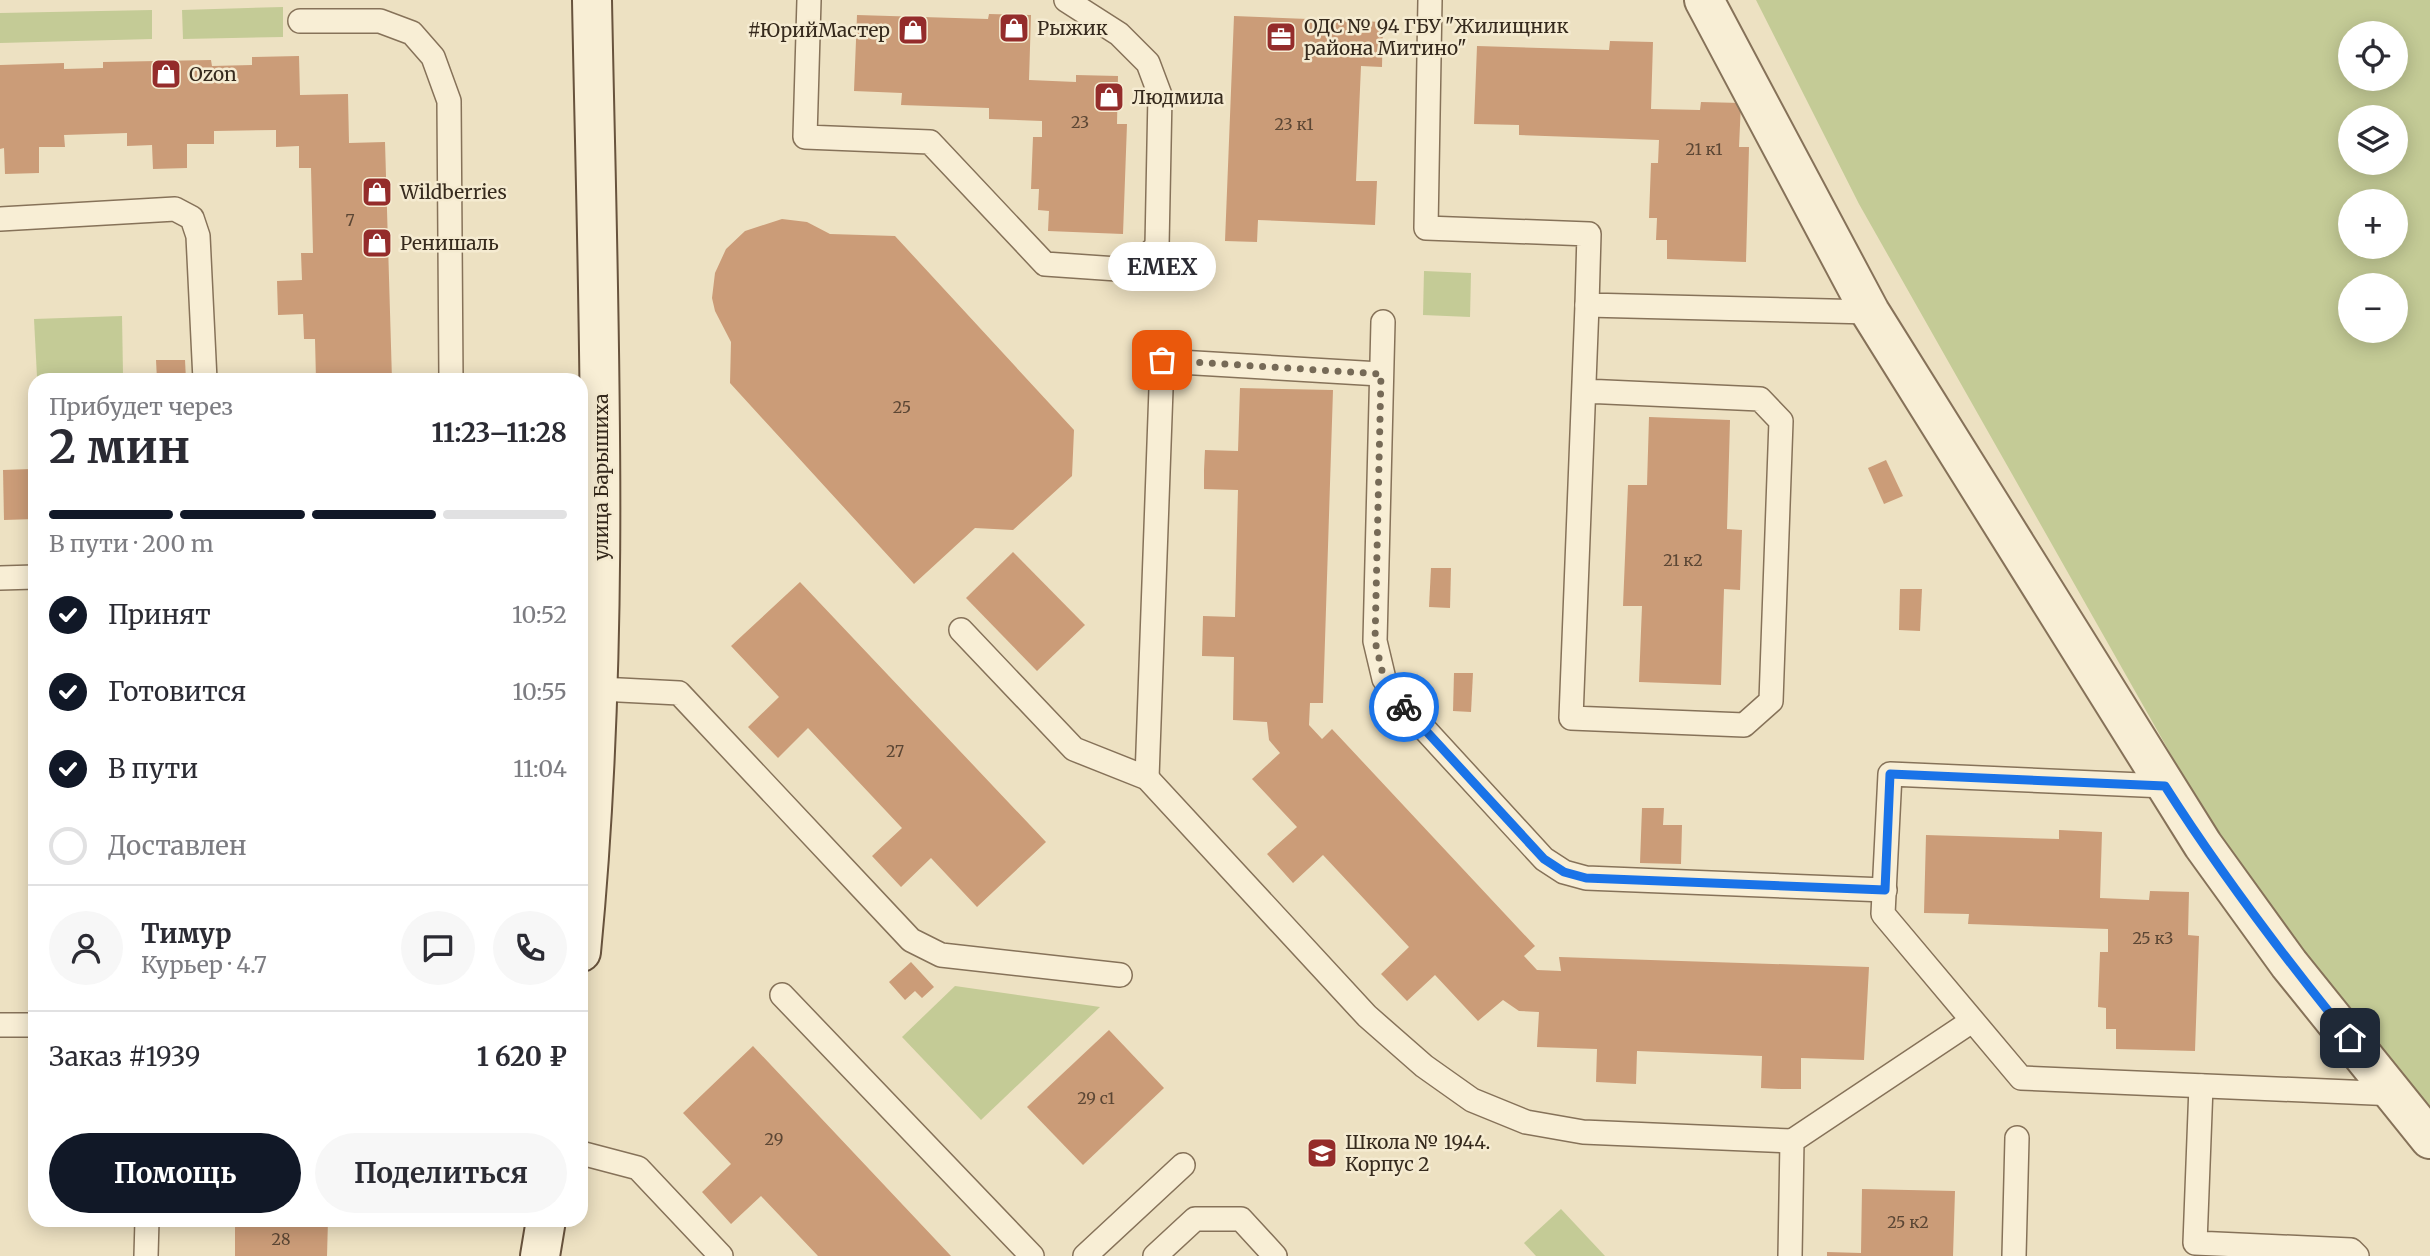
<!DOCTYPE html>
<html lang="ru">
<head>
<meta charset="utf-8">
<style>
  body { margin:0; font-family:Merriweather,serif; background:#f7f7f7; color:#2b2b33; height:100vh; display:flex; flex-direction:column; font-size:26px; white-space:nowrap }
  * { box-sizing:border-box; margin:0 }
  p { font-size:23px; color:#7c7c81 }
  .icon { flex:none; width:38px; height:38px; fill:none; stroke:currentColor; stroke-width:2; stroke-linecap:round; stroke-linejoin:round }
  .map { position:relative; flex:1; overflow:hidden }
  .panel { position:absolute; left:28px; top:373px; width:560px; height:854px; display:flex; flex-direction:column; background:#fff; border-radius:21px; box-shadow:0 4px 18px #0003 }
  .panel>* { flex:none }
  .buttons { position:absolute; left:2338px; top:21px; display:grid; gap:14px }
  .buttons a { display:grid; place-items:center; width:70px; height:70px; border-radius:50%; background:#fff; box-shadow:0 4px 18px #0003; font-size:35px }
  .pin { position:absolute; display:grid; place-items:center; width:60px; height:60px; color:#fff; margin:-30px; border-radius:14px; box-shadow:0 4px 10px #0006 }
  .courier { position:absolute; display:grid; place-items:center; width:70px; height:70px; margin:-35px; border:5px solid #1a73e8; border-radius:50%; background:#fff; color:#222; box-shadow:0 2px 9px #0007 }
  .bubble { position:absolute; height:49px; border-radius:24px; background:#fff; box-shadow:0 4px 18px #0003; font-size:23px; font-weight:700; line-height:49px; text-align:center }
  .overview em { font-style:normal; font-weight:700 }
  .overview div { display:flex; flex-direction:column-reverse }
  .overview { display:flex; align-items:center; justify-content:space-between; height:119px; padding:0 21px }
  h1 { font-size:46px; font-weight:700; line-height:52px }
  .bar { display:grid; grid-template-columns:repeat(4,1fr); gap:10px 7px; align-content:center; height:84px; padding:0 21px }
  .bar i { height:9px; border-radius:5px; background:#e1e1e2 }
  .bar .current { background:#111827 }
  .bar p { grid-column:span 4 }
  .line { display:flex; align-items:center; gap:18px; padding:0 21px; border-top:2px solid #e1e1e2 }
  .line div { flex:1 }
  .round { display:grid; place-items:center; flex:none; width:74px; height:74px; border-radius:37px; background:#f7f7f7 }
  ol { padding:0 21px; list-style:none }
  li { display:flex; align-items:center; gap:21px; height:77px }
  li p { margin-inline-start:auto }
  li .icon { padding:7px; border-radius:50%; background:#111827; color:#fff; stroke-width:4 }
  li:last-child { color:#7c7c81 }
  li i { width:38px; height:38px; border:4px solid #e1e1e2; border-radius:50% }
  .cta { display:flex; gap:14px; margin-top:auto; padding:14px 21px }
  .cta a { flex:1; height:80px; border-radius:42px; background:#111827; color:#fff; font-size:28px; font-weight:700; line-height:80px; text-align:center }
  .cta a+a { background:#f7f7f7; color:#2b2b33 }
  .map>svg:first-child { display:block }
  .green { fill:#c4cb96; fill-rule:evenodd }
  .building { fill:#cb9c78 }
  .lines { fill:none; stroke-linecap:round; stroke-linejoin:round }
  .service-casing { stroke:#867259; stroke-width:26 }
  .minor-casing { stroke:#867259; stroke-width:42 }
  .secondary-casing { stroke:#68533d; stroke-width:42 }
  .service { stroke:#f8eed5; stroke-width:23 }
  .minor { stroke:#f8eed5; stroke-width:38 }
  .secondary { stroke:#f8eed5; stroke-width:38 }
  .done { stroke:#766a57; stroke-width:7; stroke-dasharray:0 12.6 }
  .route { stroke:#1a73e8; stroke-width:9 }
  .labels { text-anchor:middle; stroke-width:5; stroke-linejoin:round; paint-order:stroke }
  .number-label { font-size:16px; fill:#5b4634 }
  .poi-label { font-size:19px; fill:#362a1d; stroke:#f5ebd1; text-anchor:start }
  .street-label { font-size:19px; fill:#362a1d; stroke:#f5ebd1 }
</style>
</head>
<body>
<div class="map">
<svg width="2430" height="1256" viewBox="0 0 2430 1256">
  <rect width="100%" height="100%" fill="#ede1c2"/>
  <g class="green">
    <path d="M1756,0H2430V1123L2246,887L1859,204ZM2350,33H2396V79H2350ZM2350,117H2396V163H2350ZM2350,201H2396V247H2350ZM2350,285H2396V331H2350Z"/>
    <path d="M283,7V37L183,39L182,10Z"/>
    <path d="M152,10V39L0,43V13Z"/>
    <path d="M1424,271L1471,273L1470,317L1423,315Z"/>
    <path d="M122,316L123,374L37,377L34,319Z"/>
    <path d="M955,986L1100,1007L981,1120L902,1037Z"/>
    <path d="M1561,1209L1605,1256H1536L1524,1243Z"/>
  </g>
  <g class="building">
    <path d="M989,14L1031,15L1029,80L1076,82V75L1118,76L1117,124H1127L1123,234L1048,231L1049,211L1038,210L1039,189H1031L1033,137H1042V121L989,119V108L901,105L902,93L854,91L857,15L988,19Z"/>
    <path d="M1234,16L1383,22L1382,67L1361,66L1356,181H1377L1375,225L1258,220L1257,242L1225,241Z"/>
    <path d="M1610,41L1653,42L1651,109L1700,110L1701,102L1741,103L1739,147H1749L1746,262L1667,259V240H1656L1657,218H1649L1651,163H1658L1659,140L1519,135V125L1474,124L1477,46L1609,50Z"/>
    <path d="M299,56L300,95L348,94L349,143L385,142L392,380H316L315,339H304L303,314L278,315L277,281L302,280L301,253H313L311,168H299V146L276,147V130L214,131V144H187V168L153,169L152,145L127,146V133L64,135L65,147H39V173L5,174L4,148L0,149V65L64,63V69L103,68V62L211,60L212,66L252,65V57Z"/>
    <path d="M782,219L807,222L830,234L895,236L1074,430L1072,476L1013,530L975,528L914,584L730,383L731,342L715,311L712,298L715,273L726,249L745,231Z"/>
    <path d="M156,360H185L186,380H157Z"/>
    <path d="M1240,388L1333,390L1323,703H1310L1309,725L1322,739L1332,729L1535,946L1524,956L1537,970L1561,971L1559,957L1869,967L1864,1060L1801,1058V1089H1781L1761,1088L1762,1056L1637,1051L1636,1084L1596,1082L1597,1049L1537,1047L1539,1012L1519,1011L1503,1000L1478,1021L1435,975L1407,1001L1381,974L1409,947L1323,855L1293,883L1267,854L1297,827L1252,779L1280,753L1269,740L1267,722L1233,720L1234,657L1202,656L1203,616L1235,617L1238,490L1204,489V470L1205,450L1238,451Z"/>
    <path d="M1649,417L1730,420L1727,529L1742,530L1740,590L1724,589L1721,685L1639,682L1642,606H1623L1628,485H1647Z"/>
    <path d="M1886,460L1903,496L1884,504L1868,468Z"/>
    <path d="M31,469L35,519L4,520L3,470Z"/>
    <path d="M1013,552L1085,625L1037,671L966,598Z"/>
    <path d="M1431,568H1451L1450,608L1429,607Z"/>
    <path d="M800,582L1046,842L977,907L931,858L901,887L872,856L902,828L808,728L778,758L748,727L779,697L731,646Z"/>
    <path d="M1900,589H1922L1920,631L1899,630Z"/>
    <path d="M1454,673H1473L1471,712L1453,711Z"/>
    <path d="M1642,808H1664L1663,825H1682L1681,864L1640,863Z"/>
    <path d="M2059,830L2102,832L2100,898L2149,900L2150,891L2189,892L2188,935L2199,936L2195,1051L2116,1049V1029H2106V1008L2098,1007L2100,952H2108V929L1968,924L1969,914L1924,913L1926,835L2059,839Z"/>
    <path d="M911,962L934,987L922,998L915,991L905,1000L889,982Z"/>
    <path d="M1109,1030L1164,1088L1083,1165L1027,1107Z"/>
    <path d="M753,1046L951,1256H818L761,1196L731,1224L702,1192L731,1164L683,1113Z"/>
    <path d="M1862,1189L1955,1191L1953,1256H1827V1252L1861,1253Z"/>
    <path d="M235,1220H328L327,1256H235Z"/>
  </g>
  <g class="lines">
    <g class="service-casing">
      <g id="service">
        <path d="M809,0L805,137L930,142L1045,264L1132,270L1157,246L1160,95L1148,63L1119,34L1066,0"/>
        <path d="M1430,0L1426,228L1589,234L1587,305L1870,312"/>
        <path d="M300,21H380L412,33L433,57L449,101L451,380"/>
        <path d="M0,219L175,209L192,218L198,236L205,380"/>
        <path d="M1383,322L1375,641L1384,679L1408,711L1544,859L1564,872L1586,878L1885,890"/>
        <path d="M1584,391L1760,399L1781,421L1771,701L1744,725L1571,718L1587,305"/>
        <path d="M0,578L35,577"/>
        <path d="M961,630L1074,749L1147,778L1367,1016L1424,1066L1472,1100L1526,1122L1583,1132L1792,1141"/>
        <path d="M600,689L679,693L911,940L941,955L1120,975"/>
        <path d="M1147,778L1162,361L1380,374"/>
        <path d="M2165,786L1890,774L1883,914L2021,1078L2396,1094"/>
        <path d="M782,995L1032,1256"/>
        <path d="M0,1025H35"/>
        <path d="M2201,1086L2195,1243L2351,1250L2357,1256"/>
        <path d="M581,1153L638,1168L721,1256"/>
        <path d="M146,1256L147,1220"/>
        <path d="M1085,1256L1183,1165"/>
        <path d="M1155,1256L1195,1219H1241L1275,1256"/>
        <path d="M1790,1256L1792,1141L1972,1021"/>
        <path d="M2014,1256L2017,1138"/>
      </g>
    </g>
    <g class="minor-casing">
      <path id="minor" d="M1704,0L1870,312L2203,845L2289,964L2430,1139"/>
    </g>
    <g class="secondary-casing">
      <g id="secondary">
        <path d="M581,952C612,634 598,319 592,0"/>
        <path d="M540,1256L546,1220"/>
      </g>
    </g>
    <use href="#service" class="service"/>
    <use href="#minor" class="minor"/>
    <use href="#secondary" class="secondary"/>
  </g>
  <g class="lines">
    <path class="done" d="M1162,360L1381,374L1375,641L1384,679L1404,707"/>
    <path class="route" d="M1404,707L1544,859L1564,872L1586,878L1885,890L1890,774L2165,786C2221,874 2284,957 2350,1038"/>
  </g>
  <defs>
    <g id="shop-square" transform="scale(1.575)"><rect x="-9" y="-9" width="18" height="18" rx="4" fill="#942c2b" stroke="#f5ebd1"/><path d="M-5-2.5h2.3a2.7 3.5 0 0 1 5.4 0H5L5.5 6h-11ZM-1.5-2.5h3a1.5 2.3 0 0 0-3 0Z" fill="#fff"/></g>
    <g id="office-square" transform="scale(1.575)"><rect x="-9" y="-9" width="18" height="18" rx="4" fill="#942c2b" stroke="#f5ebd1"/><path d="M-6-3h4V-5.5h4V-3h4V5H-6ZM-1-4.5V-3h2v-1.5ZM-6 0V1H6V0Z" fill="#fff"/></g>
    <g id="school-square" transform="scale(1.575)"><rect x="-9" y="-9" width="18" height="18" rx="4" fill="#942c2b" stroke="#f5ebd1"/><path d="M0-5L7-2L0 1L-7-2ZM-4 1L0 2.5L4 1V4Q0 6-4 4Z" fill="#fff"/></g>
  </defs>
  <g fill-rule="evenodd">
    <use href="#shop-square" x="1014" y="28"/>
    <use href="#shop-square" x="913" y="30"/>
    <use href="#office-square" x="1281" y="37"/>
    <use href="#shop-square" x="166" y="74"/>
    <use href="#shop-square" x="1109" y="97"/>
    <use href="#shop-square" x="377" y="192"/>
    <use href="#shop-square" x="377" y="243"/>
    <use href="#school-square" x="1322" y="1153"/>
  </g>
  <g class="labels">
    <g class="number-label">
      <text x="1080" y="128">23</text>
      <text x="1294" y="130">23 к1</text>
      <text x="1704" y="155">21 к1</text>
      <text x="350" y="226">7</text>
      <text x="902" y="413">25</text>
      <text x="1683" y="566">21 к2</text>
      <text x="895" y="757">27</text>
      <text x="2153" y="944">25 к3</text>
      <text x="1096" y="1104">29 с1</text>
      <text x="774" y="1145">29</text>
      <text x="1908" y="1228">25 к2</text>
      <text x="281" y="1245">28</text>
    </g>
    <g class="poi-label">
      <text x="1304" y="33">ОДС № 94 ГБУ "Жилищник<tspan x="1304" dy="22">района Митино"</tspan></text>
      <text x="1037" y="35">Рыжик</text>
      <text x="890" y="37" text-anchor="end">#ЮрийМастер</text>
      <text x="189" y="81">Ozon</text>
      <text x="1132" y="104">Людмила</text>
      <text x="400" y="199">Wildberries</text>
      <text x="400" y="250">Ренишаль</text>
      <text x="1345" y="1149">Школа № 1944.<tspan x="1345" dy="22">Корпус 2</tspan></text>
    </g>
    <g class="street-label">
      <text transform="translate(601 477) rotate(-90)" y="7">улица Барышиха</text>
    </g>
  </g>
</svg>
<div class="buttons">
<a><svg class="icon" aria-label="locate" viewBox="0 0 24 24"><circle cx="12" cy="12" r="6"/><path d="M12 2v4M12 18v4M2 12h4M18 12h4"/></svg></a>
<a><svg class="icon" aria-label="layers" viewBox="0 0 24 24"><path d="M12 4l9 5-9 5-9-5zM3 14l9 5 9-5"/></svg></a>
<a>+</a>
<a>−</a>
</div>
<div class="pin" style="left:1162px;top:360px;background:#ea580c"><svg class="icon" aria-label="bag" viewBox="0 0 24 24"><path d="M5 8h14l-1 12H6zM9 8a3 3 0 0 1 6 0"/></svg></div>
<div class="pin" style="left:2350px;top:1038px;background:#1f2937"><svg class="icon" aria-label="home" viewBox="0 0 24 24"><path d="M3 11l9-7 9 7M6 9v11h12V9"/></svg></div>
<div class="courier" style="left:1404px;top:707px"><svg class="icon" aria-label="bike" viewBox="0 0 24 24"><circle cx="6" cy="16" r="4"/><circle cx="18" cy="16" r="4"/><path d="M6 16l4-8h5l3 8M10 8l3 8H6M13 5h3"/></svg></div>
<div class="bubble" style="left:1108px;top:242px;width:108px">EMEX</div>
<section class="panel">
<div class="overview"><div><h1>2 мин</h1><p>Прибудет через</p></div><em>11:23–11:28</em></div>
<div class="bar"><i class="current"></i><i class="current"></i><i class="current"></i><i></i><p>В пути · 200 m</p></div>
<ol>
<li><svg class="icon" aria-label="check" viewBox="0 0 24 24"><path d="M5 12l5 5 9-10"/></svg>Принят<p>10:52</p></li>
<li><svg class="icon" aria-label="check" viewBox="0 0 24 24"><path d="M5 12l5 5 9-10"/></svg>Готовится<p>10:55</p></li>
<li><svg class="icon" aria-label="check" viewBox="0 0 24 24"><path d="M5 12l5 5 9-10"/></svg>В пути<p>11:04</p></li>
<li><i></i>Доставлен</li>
</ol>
<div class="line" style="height:126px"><a class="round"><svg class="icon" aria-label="person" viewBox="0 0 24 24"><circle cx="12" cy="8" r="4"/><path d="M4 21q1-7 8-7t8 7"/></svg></a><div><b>Тимур</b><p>Курьер · 4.7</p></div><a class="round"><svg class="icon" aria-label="chat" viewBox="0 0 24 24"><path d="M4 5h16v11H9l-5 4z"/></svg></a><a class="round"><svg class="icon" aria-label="phone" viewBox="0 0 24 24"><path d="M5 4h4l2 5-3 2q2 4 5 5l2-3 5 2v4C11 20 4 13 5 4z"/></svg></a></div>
<div class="line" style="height:91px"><div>Заказ #1939</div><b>1 620 ₽</b></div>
<div class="cta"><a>Помощь</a><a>Поделиться</a></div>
</section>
</div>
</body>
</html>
